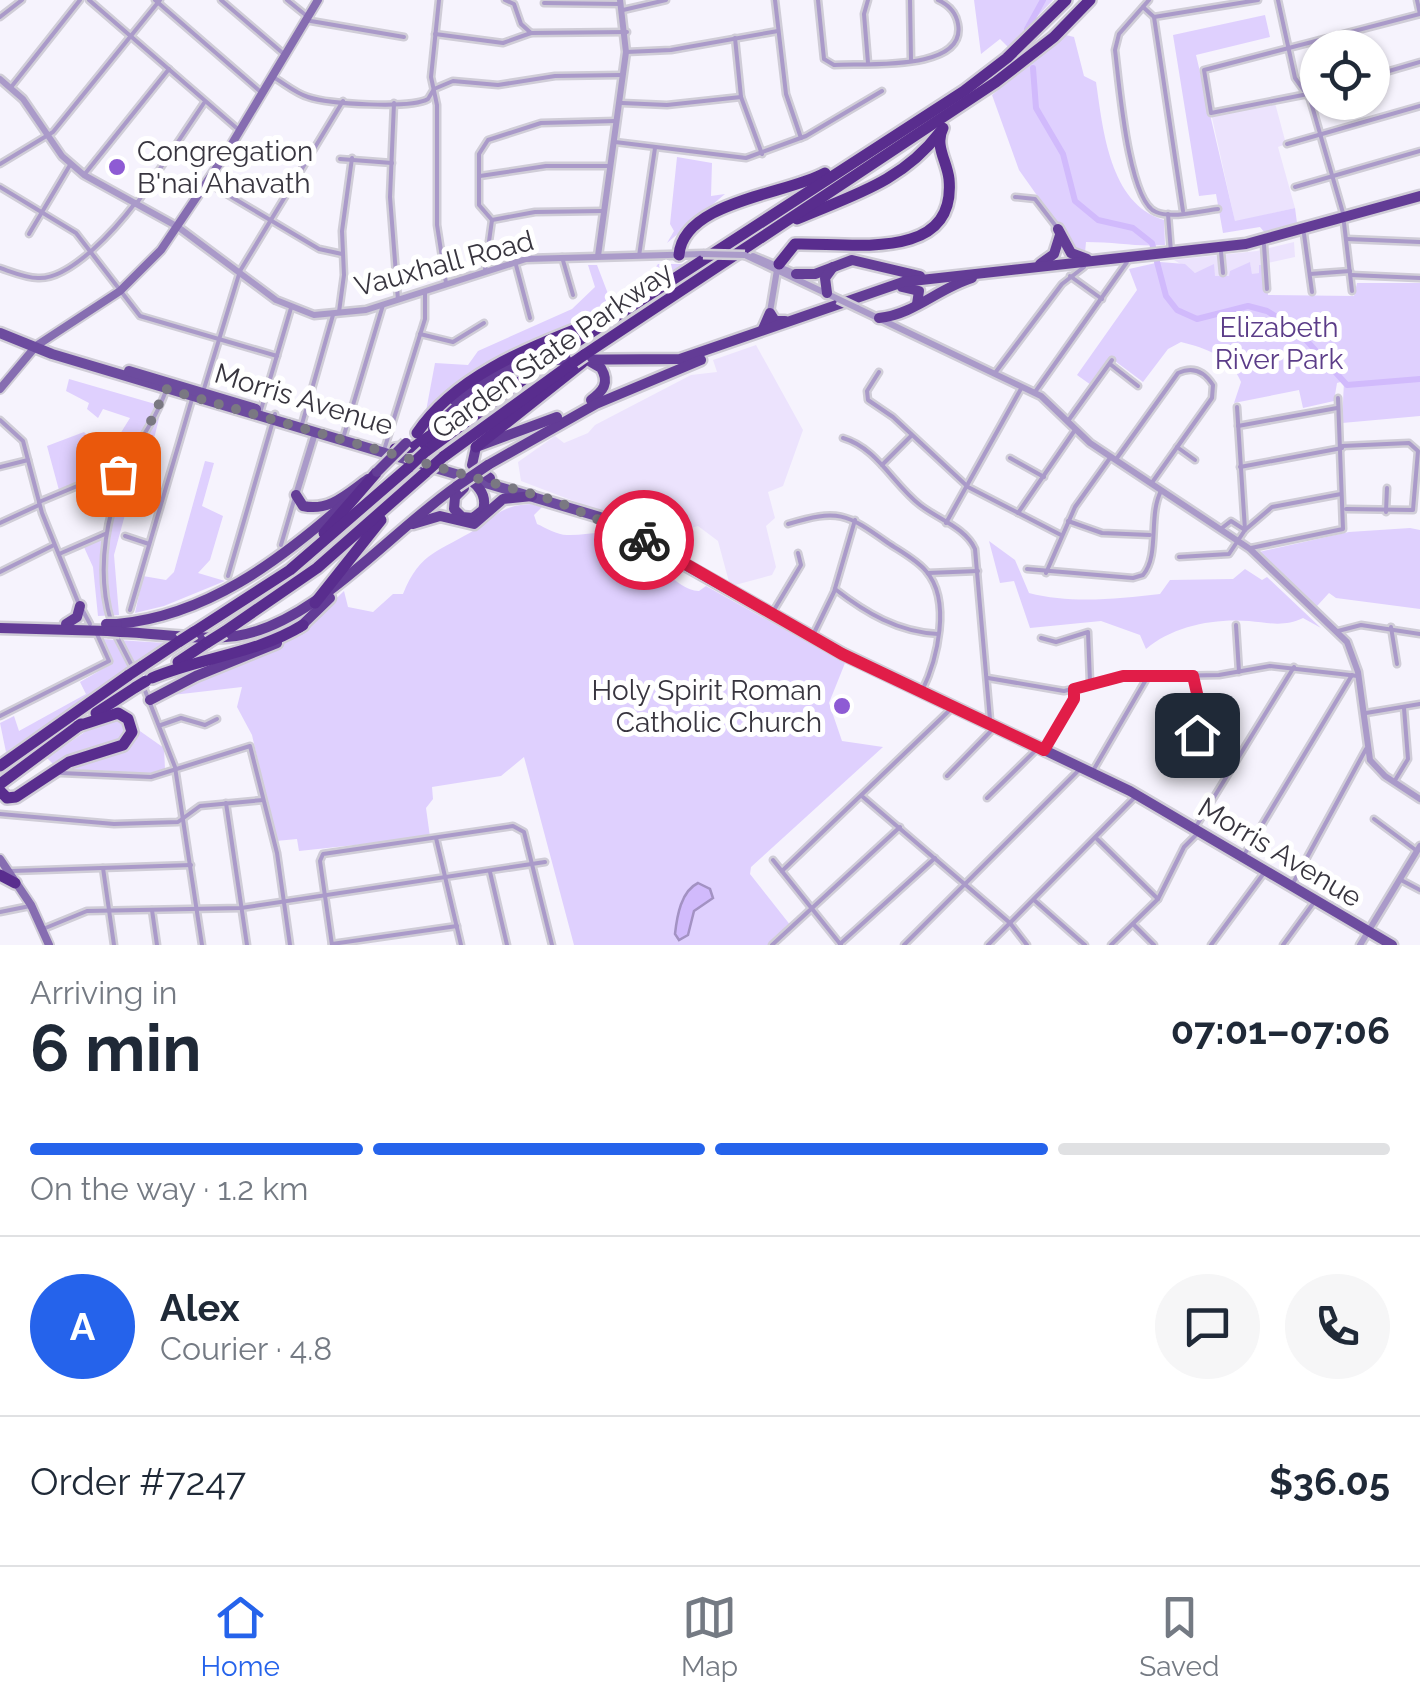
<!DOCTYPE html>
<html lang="en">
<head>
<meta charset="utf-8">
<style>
  body { margin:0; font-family:Raleway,sans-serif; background:#f6f6f7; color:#1f2937; height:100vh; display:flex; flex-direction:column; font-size:38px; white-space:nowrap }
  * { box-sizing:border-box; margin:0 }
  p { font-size:32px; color:#747a83 }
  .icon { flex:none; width:55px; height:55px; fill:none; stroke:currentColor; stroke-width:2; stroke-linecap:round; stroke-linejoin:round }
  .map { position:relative; height:945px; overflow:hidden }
  .panel { display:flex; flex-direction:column; background:#fff; flex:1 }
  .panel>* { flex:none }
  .buttons { position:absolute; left:1300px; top:30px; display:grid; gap:20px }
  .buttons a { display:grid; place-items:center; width:90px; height:90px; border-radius:50%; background:#fff; box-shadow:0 2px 8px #0004; font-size:50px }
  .pin { position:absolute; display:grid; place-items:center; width:85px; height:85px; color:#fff; margin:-42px; border-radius:20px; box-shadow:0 5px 15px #0006 }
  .courier { position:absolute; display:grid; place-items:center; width:100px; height:100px; margin:-50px; border:8px solid #e11d48; border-radius:50%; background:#fff; color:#222; box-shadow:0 2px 12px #0007 }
  .overview em { font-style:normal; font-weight:700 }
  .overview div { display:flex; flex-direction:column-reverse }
  .overview { display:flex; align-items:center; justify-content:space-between; height:170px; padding:0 30px }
  h1 { font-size:65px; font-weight:700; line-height:75px }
  .bar { display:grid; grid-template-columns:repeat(4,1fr); gap:15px 10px; align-content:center; height:120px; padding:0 30px }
  .bar i { height:12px; border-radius:8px; background:#e0e1e3 }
  .bar .selected { background:#2563eb }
  .bar p { grid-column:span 4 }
  .line { display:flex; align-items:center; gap:25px; padding:0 30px; border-top:2px solid #e0e1e3 }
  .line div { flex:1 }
  .round { display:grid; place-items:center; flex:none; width:105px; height:105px; border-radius:52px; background:#f6f6f7 }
  .dock { display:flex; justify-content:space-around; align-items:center; height:140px; border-top:2px solid #e0e1e3; background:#fff; font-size:28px; color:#747a83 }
  .dock a { display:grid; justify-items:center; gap:5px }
  .dock .selected { color:#2563eb }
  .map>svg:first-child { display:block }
  .built { fill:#ece3fd }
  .green { fill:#dfd0fe }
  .water { fill:#d1bafc; stroke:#a392c3; stroke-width:2.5 }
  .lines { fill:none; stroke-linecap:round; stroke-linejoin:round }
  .river { stroke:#d1bafc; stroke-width:6 }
  .minor-casing { stroke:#d0cdd7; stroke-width:9 }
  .tertiary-casing { stroke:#d0cdd7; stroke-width:11 }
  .secondary-casing { stroke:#d0cdd7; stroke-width:12 }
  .primary-casing { stroke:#d0cdd7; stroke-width:15 }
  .trunk-casing { stroke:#d0cdd7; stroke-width:15 }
  .motorway-casing { stroke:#d0cdd7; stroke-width:16 }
  .minor { stroke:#aa9ac9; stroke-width:4 }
  .tertiary { stroke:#aa9ac9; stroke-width:6 }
  .secondary { stroke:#866db1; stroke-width:8 }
  .primary { stroke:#6d4c9f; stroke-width:10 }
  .trunk { stroke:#633c96; stroke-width:10 }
  .motorway { stroke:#592d8e; stroke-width:11 }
  .tertiary-bridge-casing { stroke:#d0cdd7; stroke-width:11; stroke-linecap:butt }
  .trunk-bridge-casing { stroke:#d0cdd7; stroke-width:15; stroke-linecap:butt }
  .motorway-bridge-casing { stroke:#d0cdd7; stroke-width:16; stroke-linecap:butt }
  .tertiary-bridge { stroke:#aa9ac9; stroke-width:6 }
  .trunk-bridge { stroke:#633c96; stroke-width:10 }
  .motorway-bridge { stroke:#592d8e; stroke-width:11 }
  .done { stroke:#7a7882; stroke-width:10; stroke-dasharray:0 18 }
  .route { stroke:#e11d48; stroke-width:12 }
  .poi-dot { fill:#8e5bd4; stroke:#fff; stroke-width:4 }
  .labels { text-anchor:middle; stroke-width:10; stroke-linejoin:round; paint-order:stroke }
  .poi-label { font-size:28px; fill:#38353f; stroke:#fff; text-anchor:start }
  .street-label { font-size:28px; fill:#38353f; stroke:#fff }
  .park-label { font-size:28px; fill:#5b3c88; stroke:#fff }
</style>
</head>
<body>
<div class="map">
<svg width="1420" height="945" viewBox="0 0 1420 945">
  <rect width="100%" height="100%" fill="#f6f3fd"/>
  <g class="built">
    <path d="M1275,103L1286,144L1278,147L1295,208L1235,222L1211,113Z"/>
    <path d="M1294,242L1295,257L1259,265V273L1252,275L1250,263L1230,276H1214L1207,271L1195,273L1174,260L1257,251Z"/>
    <path d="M756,345L803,430L783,486L768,492L775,518L766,526L776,567L772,575L735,585L729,582L718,541L698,526L674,533L668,527L654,530L653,522L613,516L521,481L518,462L555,436L564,443L588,433L595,425L691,375L717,372L713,360Z"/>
  </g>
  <g class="green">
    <path d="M974,0H1053L1008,47L1000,39L981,54Z"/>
    <path d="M1265,15L1270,37L1196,55L1235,221L1295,208L1297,223L1265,233L1260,227L1223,233L1216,194L1199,196L1173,35Z"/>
    <path d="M1066,35L1074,37L1084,76L1096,82C1103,128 1109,204 1164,220L1165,245C1135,247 1117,242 1086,242L1085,253L1077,252L1019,170L992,95Z"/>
    <path d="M677,157L712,163L711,196L725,194L667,243L674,231L670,224Z"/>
    <path d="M1160,262L1185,264L1195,273L1214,264L1215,276H1229L1230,271L1250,262L1252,274L1259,273V265L1266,264L1268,295L1354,296L1357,283H1420V416L1342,423L1344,381L1337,383L1334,401L1303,408L1299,390L1234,403L1241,382C1231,357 1206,348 1181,342L1168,349L1143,382L1111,358L1091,385L1077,375L1137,290L1129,269Z"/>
    <path d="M658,264H685L614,311L551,333L490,364L426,411L435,363L468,365L478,351L572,309L595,287L588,265H597L610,299L646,280Z"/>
    <path d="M69,379L162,406L139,501L126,511L114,555L119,615L98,616L93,567L83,545L106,534C114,516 104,497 96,479L60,494L47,446L84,432L107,455L130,418L103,409L98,418L87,409L89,403L66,391Z"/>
    <path d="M205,461L214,463L202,506L223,516L210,560L198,573L225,581L164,606L135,613L143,576L166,580L174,572Z"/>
    <path d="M531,504L542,507L534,515L537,524C546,528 557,535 567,535C587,536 602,528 622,538C644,550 679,592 699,591L706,586L845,663L829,703L842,741L883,747L751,867L750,874L791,926L771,945H574L524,757L501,776L432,787L433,799L426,808L430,837L299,851L297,839L276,841L252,735L237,707L242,687L164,696L267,653L296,637L344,591L348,607L373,612L393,594H403C420,551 441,551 476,529C500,514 500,506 531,504Z"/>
    <path d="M1410,528L1420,530V609L1336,598L1329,593L1317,606L1259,552L1349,532Z"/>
    <path d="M989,541L1015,560L1029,593C1071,604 1117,599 1160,594L1170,580L1233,579L1245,569L1262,580L1267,577L1321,628L1303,618C1284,627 1270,623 1249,621C1215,618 1172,626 1146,649L1140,635L1101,621L1030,628L1014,581L1000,583Z"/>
    <path d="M102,639L165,643L6,752L0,723L14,716L19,731L86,694L80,682L113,663Z"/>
    <path d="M120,717L164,748L165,769L151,775L57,768L47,758L105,718Z"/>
  </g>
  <path class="water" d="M698,883L710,889L713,898L694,911L688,935L679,940L675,934C677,916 681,891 698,883Z"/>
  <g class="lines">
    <g class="river">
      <path d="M1027,29L1043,0"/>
      <path d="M1033,68L1036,108L1063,154L1075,201L1098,220L1133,228L1152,243L1166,296L1177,310L1197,319L1248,306L1267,311L1296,329L1347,385L1420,379"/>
    </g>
    <g class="minor-casing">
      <g id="minor">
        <path d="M89,0L240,131"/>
        <path d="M155,0L262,93"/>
        <path d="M221,0L285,55"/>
        <path d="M287,0L308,17"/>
        <path d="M439,0L431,77L437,105V225L446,283"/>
        <path d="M505,0L514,4L521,24L531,33"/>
        <path d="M775,0L786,94L801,138"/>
        <path d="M818,0L824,59L834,65C864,63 967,72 958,24C956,12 949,5 938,0"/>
        <path d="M910,0L911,60"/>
        <path d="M1149,0L1119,34L1115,50C1119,81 1128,201 1156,212C1172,219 1200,211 1218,209"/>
        <path d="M1278,0L1295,78L1310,99L1343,213"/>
        <path d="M1417,0L1420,14"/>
        <path d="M544,3L621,4"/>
        <path d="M1143,7L1154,17L1183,211"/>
        <path d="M623,10L666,0"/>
        <path d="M0,17L22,0"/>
        <path d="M1154,17L1258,0"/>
        <path d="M305,20L404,37"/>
        <path d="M435,34L503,43L531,33L627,32"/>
        <path d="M735,38L741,97L762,154"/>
        <path d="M626,52L671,50L778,31"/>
        <path d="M868,63L864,14L868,0"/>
        <path d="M1372,76L1420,62"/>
        <path d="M273,77C284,83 295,93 308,97C328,104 411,109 428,99L434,89"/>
        <path d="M12,86L80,0"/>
        <path d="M434,89L453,81L498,85L555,76L621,75"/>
        <path d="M1318,92L1211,113L1204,70L1420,14"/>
        <path d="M394,103L390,197L398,300"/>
        <path d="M622,103L667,105L741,97"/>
        <path d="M615,142L746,158L806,136L882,91"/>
        <path d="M1287,144L1420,106"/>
        <path d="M340,159L392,163"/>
        <path d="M0,164L53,132L160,0"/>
        <path d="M84,175L169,69"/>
        <path d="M480,176L546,166H610"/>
        <path d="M208,183L319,249L342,254"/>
        <path d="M0,187L76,233L140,316L277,356"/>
        <path d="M1295,187L1420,151"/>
        <path d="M1015,197L1035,199L1055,225"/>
        <path d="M137,203L204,103"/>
        <path d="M1168,214L1171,252"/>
        <path d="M492,220L479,205V154L488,140L541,123L616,121"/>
        <path d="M492,220L535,212L603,211"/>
        <path d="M1344,223L1352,291"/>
        <path d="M29,234L70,165"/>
        <path d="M1304,234L1312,292"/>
        <path d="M1347,239L1420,242"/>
        <path d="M1264,245L1267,289"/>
        <path d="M1221,252L1223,273"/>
        <path d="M639,256L655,148"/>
        <path d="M562,257L573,295"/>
        <path d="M516,265L530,318"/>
        <path d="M0,268C12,272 26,278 38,278C71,280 118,226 136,202"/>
        <path d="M485,270L492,220"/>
        <path d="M1310,274L1350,271"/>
        <path d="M1351,275L1420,278"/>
        <path d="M1070,276L1102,299"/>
        <path d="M339,312L344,275L342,231L352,158"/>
        <path d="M420,334L453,342L484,323"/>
        <path d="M1110,364L1138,386"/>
        <path d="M879,372L867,391L868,400L893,417L968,487L1061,535"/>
        <path d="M995,373L1062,284L1084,267"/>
        <path d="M203,392L240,271L343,101"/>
        <path d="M1035,392L1127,262"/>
        <path d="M260,413L291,308"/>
        <path d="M0,420L23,441L42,513L78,602"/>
        <path d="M1068,421L1112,360"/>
        <path d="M302,424L333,315"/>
        <path d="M1238,426L1337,408"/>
        <path d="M344,435L383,305"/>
        <path d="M843,438C877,448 893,484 920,505C938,519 966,528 975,549L991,731L947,776"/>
        <path d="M1342,446L1409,443L1418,451L1413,510L1346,509"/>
        <path d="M385,447L425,319V292"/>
        <path d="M1177,447L1195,460"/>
        <path d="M1010,458L1044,477"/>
        <path d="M1117,458L1178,373C1193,366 1204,371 1213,385L1212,398L1151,484"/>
        <path d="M882,465L911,436"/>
        <path d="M0,467L28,460"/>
        <path d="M1240,467L1342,448"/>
        <path d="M111,472L128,461"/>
        <path d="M39,502L106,474L122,477"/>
        <path d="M1386,512L1387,488"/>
        <path d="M1018,513L1075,430"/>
        <path d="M1068,521L1102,533L1150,535"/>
        <path d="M0,523L39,505"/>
        <path d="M946,523L1022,387"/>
        <path d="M788,524C838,509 846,513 888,543C900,551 917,560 926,571C952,601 937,660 922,691"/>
        <path d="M1222,528L1231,521L1245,530"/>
        <path d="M1245,530L1272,507L1341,494"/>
        <path d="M125,536L149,544"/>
        <path d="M281,545L295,497"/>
        <path d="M1251,548L1343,529L1338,398"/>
        <path d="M59,554L105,534"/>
        <path d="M1179,557L1229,554L1245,530L1237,407"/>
        <path d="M1027,569L1133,578L1143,575C1160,555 1148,516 1161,491"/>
        <path d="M0,572L54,545"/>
        <path d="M928,573L978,571"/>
        <path d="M1046,573L1075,507L1110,458"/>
        <path d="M228,576L275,414"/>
        <path d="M835,589C866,613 898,632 938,634"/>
        <path d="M130,610L192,399"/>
        <path d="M774,610L801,565L798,553"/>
        <path d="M83,611L90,624"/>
        <path d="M111,621C95,569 107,509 130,460C142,435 158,416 166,390"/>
        <path d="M1236,625L1239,672"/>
        <path d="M1391,627L1397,664"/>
        <path d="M1338,631L1361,625L1420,634"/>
        <path d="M814,633L834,592L855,520"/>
        <path d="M116,635L132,666"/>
        <path d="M1041,638L1056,642L1088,632L1090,682"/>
        <path d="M988,678L1064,691L1123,677L1219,675L1270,666L1358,676"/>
        <path d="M144,688L175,767L202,945"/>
        <path d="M1366,713L1420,704"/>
        <path d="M1162,714L1186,734L1200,732L1204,723L1193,676"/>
        <path d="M0,716L109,661L96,632"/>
        <path d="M161,725L181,718L205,725L217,719"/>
        <path d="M1047,746L1074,699L1075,689"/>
        <path d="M1094,769L1147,678"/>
        <path d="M61,773L151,777L250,746L277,853L290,945"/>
        <path d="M1394,782L1408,759L1404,708"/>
        <path d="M863,797L1010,923L1027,945"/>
        <path d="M987,798L1035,751"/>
        <path d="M226,803L247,945"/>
        <path d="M0,814L114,824L178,822L200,806L263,800"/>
        <path d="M1374,819L1417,851"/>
        <path d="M1195,828L1294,667"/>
        <path d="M436,838L461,945"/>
        <path d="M1097,839L1158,899"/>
        <path d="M1244,855L1352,675"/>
        <path d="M773,860L841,945"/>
        <path d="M103,868L114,945"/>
        <path d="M12,871L191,865"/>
        <path d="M782,871L952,708"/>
        <path d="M490,872L507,945"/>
        <path d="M1401,880L1420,890"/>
        <path d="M1292,885L1366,749"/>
        <path d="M1034,900L1085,945"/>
        <path d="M152,910L157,945"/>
        <path d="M0,912L30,906"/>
        <path d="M1133,924L1154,945"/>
        <path d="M43,929L87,911L241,908L545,862"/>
        <path d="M332,944L457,926"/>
        <path d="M840,944L935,858"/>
        <path d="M332,945L320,861L323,854L513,826L524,832L552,945"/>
        <path d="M772,945L900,827"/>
        <path d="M904,945L1081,768"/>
        <path d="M988,945L1136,796"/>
        <path d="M1111,945L1158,899L1184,847L1199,832"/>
        <path d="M1211,945L1264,873"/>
        <path d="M1283,945L1315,901"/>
      </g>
    </g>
    <g class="tertiary-casing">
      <g id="tertiary">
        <path d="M0,79L23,99L62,156L84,175L178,227L276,300L314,315L366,310L526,259L703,254"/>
        <path d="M745,255L838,299"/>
        <path d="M598,256L626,52L620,0"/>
        <path d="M753,256L796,274"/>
        <path d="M857,308L1041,396L1090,443L1250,549L1347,642L1358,672L1370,760L1385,776L1420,799"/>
        <path d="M770,312L777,270"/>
        <path d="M296,495L315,433"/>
        <path d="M1360,945L1420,846"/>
      </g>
    </g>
    <g class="secondary-casing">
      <g id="secondary">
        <path d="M0,389L36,346L120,291L161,250L227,152L318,0"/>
        <path d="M0,859L31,905L49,945"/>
      </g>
    </g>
    <g class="primary-casing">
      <g id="primary">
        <path d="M0,333L52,354L600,517L843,654L1130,791L1392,945"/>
        <path d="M129,371L256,409"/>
      </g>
    </g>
    <g class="trunk-casing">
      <g id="trunk">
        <path d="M1058,229L1071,253L1087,259"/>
        <path d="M1040,264L1054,254L1060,235"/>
        <path d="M796,274H815L852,260L920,276"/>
        <path d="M902,287L919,291L917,304"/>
        <path d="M827,293L825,278L833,267"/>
        <path d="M879,318C913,315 939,288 972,278"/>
        <path d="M763,329L770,313L775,321H785"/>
        <path d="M589,361L601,368C610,383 603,391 591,400"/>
        <path d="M454,400L498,373L534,360L680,359L903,282L1246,244L1420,196"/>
        <path d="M433,429L465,399"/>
        <path d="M488,465L596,404L701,360"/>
        <path d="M462,476C476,482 488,494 483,510L473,518L462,517L454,509L455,497L464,488"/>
        <path d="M490,478L472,465L476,447L557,417"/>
        <path d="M296,495L303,506C330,512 348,493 368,479"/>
        <path d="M413,524L440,516L474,524L503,499L532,496"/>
        <path d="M66,624L77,617L80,606"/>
        <path d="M117,624C206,616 279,561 344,504"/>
        <path d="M0,628L108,631"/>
        <path d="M299,628L330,598"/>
        <path d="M120,632C158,633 198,641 236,636C315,624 390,532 457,486"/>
        <path d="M150,700L196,676L277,643"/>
      </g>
    </g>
    <g class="motorway-casing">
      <g id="motorway">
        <path d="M797,219C853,195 902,182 940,132"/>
        <path d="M679,255C683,201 788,194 825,173"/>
        <path d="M779,264L795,244C845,242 957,265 949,179C947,161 934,145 943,128"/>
        <path d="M561,352L964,91L1007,58L1066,0"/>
        <path d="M584,355L996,82L1054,37L1090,0"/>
        <path d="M417,433C458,372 537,345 602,319"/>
        <path d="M476,447L582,363"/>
        <path d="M395,449L414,447L485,397"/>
        <path d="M425,452L547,362"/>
        <path d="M443,457L574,362"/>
        <path d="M324,533L377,472"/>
        <path d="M315,603L381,520"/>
        <path d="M194,632L290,570L409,467"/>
        <path d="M224,632L317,568L426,472"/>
        <path d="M178,662L208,642"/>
        <path d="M141,667L180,641"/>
        <path d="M152,678C202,657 256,654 303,625"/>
        <path d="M96,713L136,687"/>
        <path d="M0,766L129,675"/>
        <path d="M0,784L81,724"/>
        <path d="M0,791L7,798L16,797L69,762L123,745L132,732L128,719L118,713L78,726"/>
        <path d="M0,875L15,883"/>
      </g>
    </g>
    <use href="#minor" class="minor"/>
    <use href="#tertiary" class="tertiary"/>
    <use href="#secondary" class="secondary"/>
    <use href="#primary" class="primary"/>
    <use href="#trunk" class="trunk"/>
    <use href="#motorway" class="motorway"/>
    <g class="tertiary-bridge-casing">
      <g id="tertiary-bridge">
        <path d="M703,254L745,255"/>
        <path d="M838,299L857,308"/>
      </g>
    </g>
    <g class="trunk-bridge-casing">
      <g id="trunk-bridge">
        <path d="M377,472L406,443"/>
        <path d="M457,486L488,465"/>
        <path d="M106,624H117"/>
        <path d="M108,631L120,632"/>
      </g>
    </g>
    <g class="motorway-bridge-casing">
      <g id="motorway-bridge">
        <path d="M547,362L561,352"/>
        <path d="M574,362L584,355"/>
        <path d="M409,467L425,452"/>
        <path d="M426,472L443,457"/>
        <path d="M180,641L194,632"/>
        <path d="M208,642L224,632"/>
        <path d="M129,675L141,667"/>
        <path d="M136,687L146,681"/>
      </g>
    </g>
    <use href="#tertiary-bridge" class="tertiary-bridge"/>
    <use href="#trunk-bridge" class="trunk-bridge"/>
    <use href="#motorway-bridge" class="motorway-bridge"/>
  </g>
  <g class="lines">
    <path class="done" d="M118,474L124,479L166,389L556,501L644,540"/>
    <path class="route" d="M644,540L842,654L1044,750L1074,699V689L1123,676H1193L1204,724L1197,735"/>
  </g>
  <g class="poi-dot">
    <circle cx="117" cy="167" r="10"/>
    <circle cx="842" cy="706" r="10"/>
  </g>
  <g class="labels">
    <g class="poi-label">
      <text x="137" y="161">Congregation<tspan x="137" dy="32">B'nai Ahavath</tspan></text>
      <text x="822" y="700" text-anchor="end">Holy Spirit Roman<tspan x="822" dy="32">Catholic Church</tspan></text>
    </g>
    <g class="street-label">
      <text transform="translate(444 263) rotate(-15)" y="10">Vauxhall Road</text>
      <text transform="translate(552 350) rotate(-35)" y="10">Garden State Parkway</text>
      <text transform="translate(304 399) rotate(17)" y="10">Morris Avenue</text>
      <text transform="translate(1280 852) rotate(31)" y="10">Morris Avenue</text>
    </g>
    <g class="park-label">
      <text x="1279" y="337">Elizabeth<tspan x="1279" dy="32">River Park</tspan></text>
    </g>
  </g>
</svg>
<div class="buttons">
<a><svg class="icon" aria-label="locate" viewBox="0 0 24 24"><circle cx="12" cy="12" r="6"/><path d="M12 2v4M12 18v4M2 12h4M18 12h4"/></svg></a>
</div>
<div class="pin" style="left:118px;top:474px;background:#ea580c"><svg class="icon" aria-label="bag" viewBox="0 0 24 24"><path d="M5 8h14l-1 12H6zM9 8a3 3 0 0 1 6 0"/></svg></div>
<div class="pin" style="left:1197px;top:735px;background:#1f2937"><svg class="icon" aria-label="home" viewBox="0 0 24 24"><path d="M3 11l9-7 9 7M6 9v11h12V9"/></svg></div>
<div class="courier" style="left:644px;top:540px"><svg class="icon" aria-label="bike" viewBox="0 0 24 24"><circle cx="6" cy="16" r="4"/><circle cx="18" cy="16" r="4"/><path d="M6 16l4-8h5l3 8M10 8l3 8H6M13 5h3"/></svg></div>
</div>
<section class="panel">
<div class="overview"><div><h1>6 min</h1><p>Arriving in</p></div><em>07:01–07:06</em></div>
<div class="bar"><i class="selected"></i><i class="selected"></i><i class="selected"></i><i></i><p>On the way · 1.2 km</p></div>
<div class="line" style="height:180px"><b class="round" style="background:#2563eb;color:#fff">A</b><div><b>Alex</b><p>Courier · 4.8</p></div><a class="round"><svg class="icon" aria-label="chat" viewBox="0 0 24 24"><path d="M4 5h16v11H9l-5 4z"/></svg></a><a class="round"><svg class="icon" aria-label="phone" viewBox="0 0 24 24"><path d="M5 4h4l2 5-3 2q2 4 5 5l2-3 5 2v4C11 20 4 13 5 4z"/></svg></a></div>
<div class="line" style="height:130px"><div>Order #7247</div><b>$36.05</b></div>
</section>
<nav class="dock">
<a class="selected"><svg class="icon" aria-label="home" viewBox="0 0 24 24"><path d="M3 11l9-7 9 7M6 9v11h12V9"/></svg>Home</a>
<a><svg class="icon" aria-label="map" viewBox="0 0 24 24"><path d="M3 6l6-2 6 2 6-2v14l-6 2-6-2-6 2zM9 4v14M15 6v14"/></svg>Map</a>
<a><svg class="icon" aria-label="saved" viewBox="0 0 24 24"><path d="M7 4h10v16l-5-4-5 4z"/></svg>Saved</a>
</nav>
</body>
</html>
